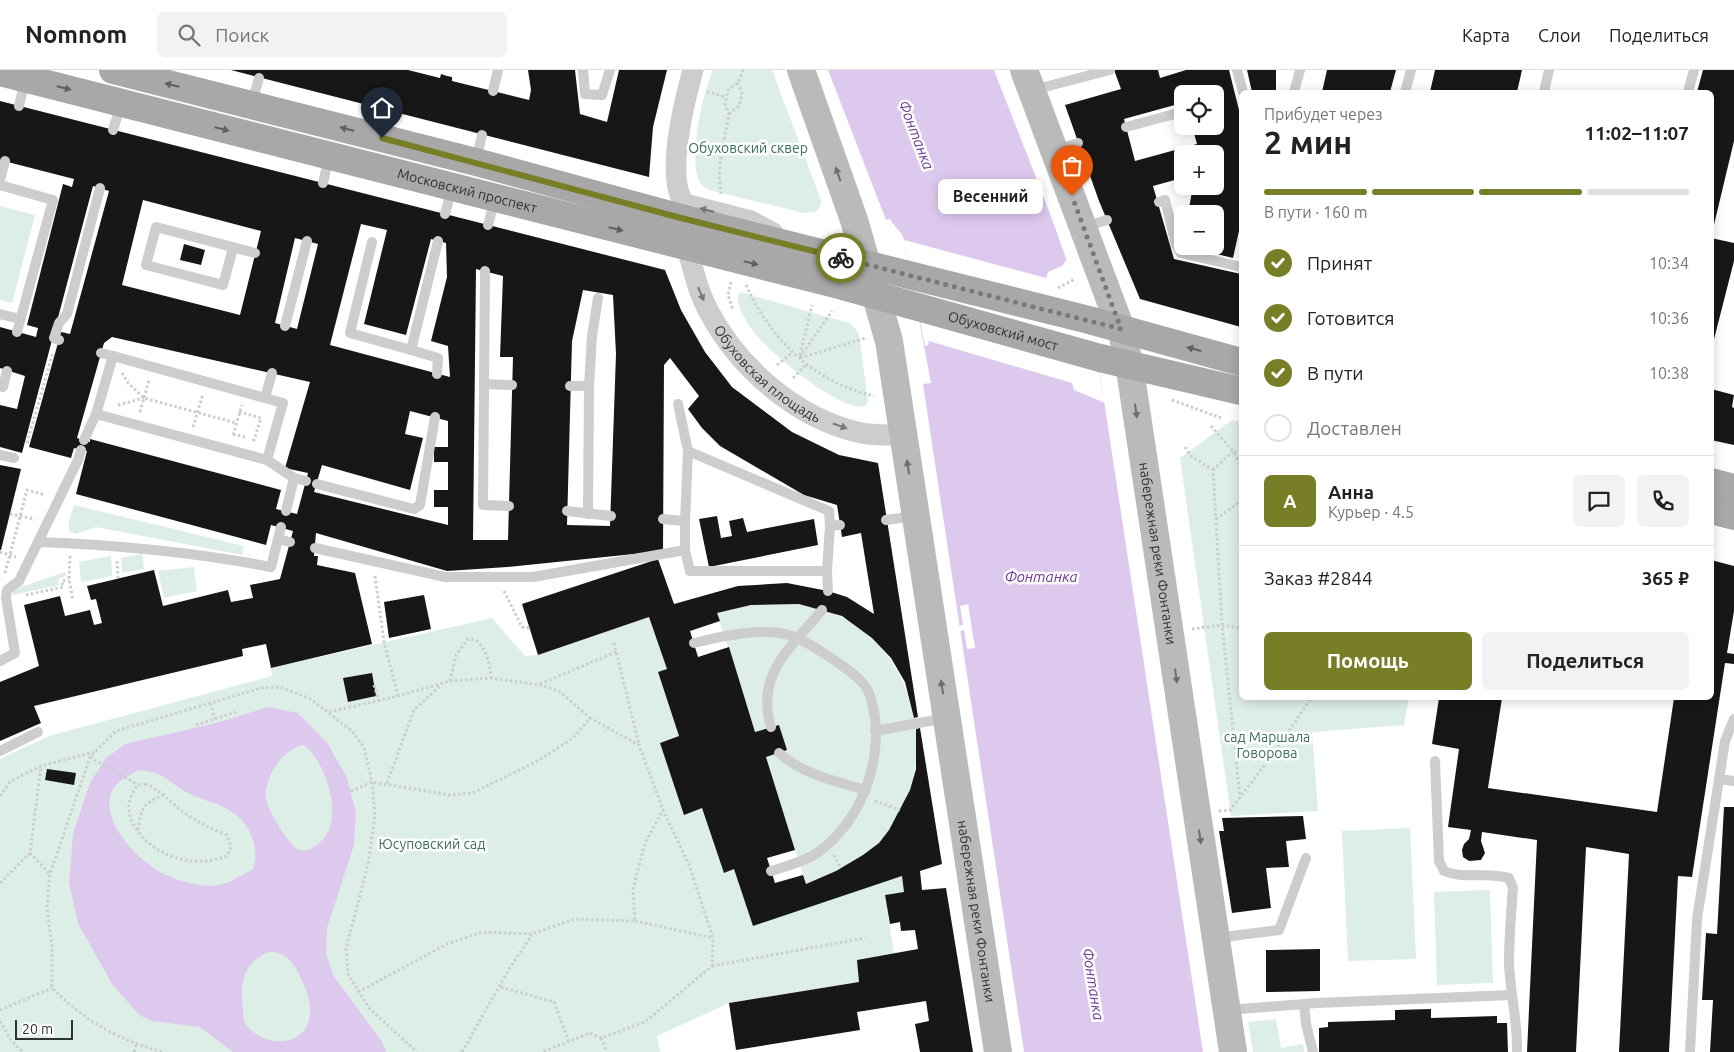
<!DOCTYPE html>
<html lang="ru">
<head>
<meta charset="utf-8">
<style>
  body { margin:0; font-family:Ubuntu,sans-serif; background:#f2f2f2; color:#222; height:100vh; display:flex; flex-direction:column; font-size:19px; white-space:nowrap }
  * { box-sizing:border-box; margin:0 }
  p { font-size:16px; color:#767676 }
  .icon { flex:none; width:28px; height:28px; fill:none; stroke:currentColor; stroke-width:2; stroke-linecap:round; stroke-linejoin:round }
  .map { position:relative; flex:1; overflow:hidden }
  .panel { position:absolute; left:1239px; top:20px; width:475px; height:610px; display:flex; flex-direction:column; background:#fff; border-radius:8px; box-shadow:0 2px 12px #0003 }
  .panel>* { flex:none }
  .controls { position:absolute; left:1174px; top:15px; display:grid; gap:10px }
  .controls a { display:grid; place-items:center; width:50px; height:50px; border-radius:8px; background:#fff; box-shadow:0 2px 12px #0003; font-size:25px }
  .scale { position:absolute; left:15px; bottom:12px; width:58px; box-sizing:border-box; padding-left:5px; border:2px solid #303030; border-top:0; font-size:14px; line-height:18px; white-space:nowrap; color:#303030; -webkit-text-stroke:4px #fff; paint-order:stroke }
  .pin { position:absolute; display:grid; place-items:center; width:42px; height:42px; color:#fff; margin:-51px -21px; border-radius:50% 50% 50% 0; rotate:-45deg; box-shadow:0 0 5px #0007 }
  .pin .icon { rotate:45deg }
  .courier { position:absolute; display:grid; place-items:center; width:50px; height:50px; margin:-25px; border:4px solid #787e26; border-radius:50%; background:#fff; color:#222; box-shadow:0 1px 6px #0007 }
  .bubble { position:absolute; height:35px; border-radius:8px; background:#fff; box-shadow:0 2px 12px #0003; font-size:16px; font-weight:600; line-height:35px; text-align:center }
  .summary em { font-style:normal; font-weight:600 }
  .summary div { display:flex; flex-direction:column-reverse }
  .summary { display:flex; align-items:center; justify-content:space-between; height:85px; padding:0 25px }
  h1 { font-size:32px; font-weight:600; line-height:38px }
  .bar { display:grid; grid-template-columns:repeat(4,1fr); gap:8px 5px; align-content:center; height:60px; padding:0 25px }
  .bar i { height:6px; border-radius:4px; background:#e0e0e0 }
  .bar .active { background:#787e26 }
  .bar p { grid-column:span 4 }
  .line { display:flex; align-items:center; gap:12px; padding:0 25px; border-top:1px solid #e0e0e0 }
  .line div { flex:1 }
  .round { display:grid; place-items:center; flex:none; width:52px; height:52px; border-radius:8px; background:#f2f2f2 }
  ol { padding:0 25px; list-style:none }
  li { display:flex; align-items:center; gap:15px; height:55px }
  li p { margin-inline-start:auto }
  li .icon { padding:5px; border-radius:50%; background:#787e26; color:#fff; stroke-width:4 }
  li:last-child { color:#767676 }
  li i { width:28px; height:28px; border:2px solid #e0e0e0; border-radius:50% }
  .action { display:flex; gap:10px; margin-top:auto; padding:10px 25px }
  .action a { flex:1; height:58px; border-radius:8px; background:#787e26; color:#fff; font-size:20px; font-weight:600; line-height:58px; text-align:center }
  .action a+a { background:#f2f2f2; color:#222 }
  header { display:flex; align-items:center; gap:30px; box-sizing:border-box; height:70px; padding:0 25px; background:#fff; border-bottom:1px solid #e0e0e0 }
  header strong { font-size:24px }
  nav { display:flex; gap:28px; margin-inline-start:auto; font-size:18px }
  .search { width:350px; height:45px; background:#f2f2f2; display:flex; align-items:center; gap:12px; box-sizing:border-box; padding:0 18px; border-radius:8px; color:#767676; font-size:19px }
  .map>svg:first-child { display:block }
  .green { fill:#ddeee7 }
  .water { fill:#ddc9ee; fill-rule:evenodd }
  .pier { fill:#fff }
  .building { fill:#171717; fill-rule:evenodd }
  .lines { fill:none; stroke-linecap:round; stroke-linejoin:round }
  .path { stroke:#cdcdcd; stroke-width:3; stroke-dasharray:2.5 2.5; stroke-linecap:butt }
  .lane { stroke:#cdcdcd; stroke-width:10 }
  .street { stroke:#cdcdcd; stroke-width:21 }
  .secondary { stroke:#bababa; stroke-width:28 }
  .primary { stroke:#a8a8a8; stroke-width:28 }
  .oneway { fill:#606060 }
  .oneway2 { fill:#6e6e6e }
  .oneway3 { fill:#777 }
  .done { stroke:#787878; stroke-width:5; stroke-dasharray:0 9 }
  .route { stroke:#787e26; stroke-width:6 }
  .labels { text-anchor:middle; stroke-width:5; stroke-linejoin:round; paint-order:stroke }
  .park-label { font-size:14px; fill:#3a6f5e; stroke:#fff }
  .street-label { font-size:14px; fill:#303030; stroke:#fff }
  .water-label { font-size:15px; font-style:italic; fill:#6b3997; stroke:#fff }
</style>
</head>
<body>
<header>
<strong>Nomnom</strong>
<div class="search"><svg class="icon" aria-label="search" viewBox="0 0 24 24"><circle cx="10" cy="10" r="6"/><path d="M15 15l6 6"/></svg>Поиск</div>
<nav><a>Карта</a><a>Слои</a><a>Поделиться</a></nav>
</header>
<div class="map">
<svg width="1734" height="982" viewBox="0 0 1734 982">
  <rect width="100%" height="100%" fill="#fff"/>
  <g class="green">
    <path d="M713,0H772L821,130V135L816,142L804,143L709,120C704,117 700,114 698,109C690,83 702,24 713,0Z"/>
    <path d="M0,136L35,145L12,233L0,230Z"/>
    <path d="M740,222L849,253L855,258L859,265L868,331L866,335C847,347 771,283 758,267C750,258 737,239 738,226Z"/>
    <path d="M1232,350L1241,352V628H1409L1404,655L1312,662L1318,741L1231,746L1180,388Z"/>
    <path d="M74,435L244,476L242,485L96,457L76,464L69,461V451Z"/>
    <path d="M142,484L144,499L122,503L121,488Z"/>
    <path d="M111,486L112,506L81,512L79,492Z"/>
    <path d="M194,497L197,521L164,528L158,501Z"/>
    <path d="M65,502L66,506L58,509L59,515L13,525L12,520Z"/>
    <path d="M799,534C817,539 836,542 852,553C925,599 939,710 879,773C860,793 831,803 806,814L766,687L787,680L779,655L755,662L717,543L751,535Z"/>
    <path d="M649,547L667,599L658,603L679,666L660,673L684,744L702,738L725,803L734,799L753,856L902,806L904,822L885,825L894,883L857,890L859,912L729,933L657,966L660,982H0V689L49,666L272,606L271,598L492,548L525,586L538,585Z"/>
    <path d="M1410,758L1416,889L1348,891L1342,761Z"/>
    <path d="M1490,820L1493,913L1437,915L1434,822Z"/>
    <path d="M1276,949L1281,978L1303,974L1304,982H1253L1248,952Z"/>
  </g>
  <g class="water">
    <path d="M828,0H994C1033,102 1078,203 1101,311L1203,982H1024L923,314L931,313L904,170C902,161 894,157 890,149L886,150Z"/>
    <path d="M268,637L298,643L328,674L347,708L356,742L354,775L327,858L326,884L333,905L382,972L386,982H233L200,957L152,951L139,945L112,914L78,853L69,813L73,764L90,713L105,689L125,674L220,652ZM304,675C327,693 346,753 319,773C313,778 306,782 299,780C290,777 268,740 266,730C263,708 283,678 304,675ZM139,700C161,701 168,711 186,722C201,730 219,733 232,742C251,755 260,778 253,799C239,807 224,817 207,816C195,815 176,810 166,805C141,794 98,751 112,721C117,711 130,705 139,700ZM269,882C284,881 291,890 298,902C302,911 307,920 309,930C319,978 263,982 245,953C243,948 243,942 243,938C239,912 244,892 269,882Z"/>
  </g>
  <g class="pier">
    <path d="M904,170L1046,208L1048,202L1062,196L1067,189L1091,265L1105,333L1074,320L1072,313L929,271L928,275L925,276Z"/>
    <path d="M953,533H956L959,556L963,555L960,536L968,534L975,578L967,579L964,560L960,561L963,581H960Z"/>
  </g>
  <g class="building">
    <path d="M231,0H408L440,8L441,4L447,6L452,7V11L529,30L531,20L528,0H575L580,44L607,52L619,0H667L653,57L649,107Z"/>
    <path d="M1114,0H1158L1160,8L1186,0H1229L1241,48V152L1233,188L1188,177L1215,176V144H1188L1193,116H1215V84H1182V108L1153,116L1174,189L1241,204V257L1140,229L1099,131L1065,35L1121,19ZM1182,24H1215V56H1192L1197,74L1135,91L1124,49L1182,33Z"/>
    <path d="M1247,0H1276V22H1252Z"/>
    <path d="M1327,0H1396L1390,22L1333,21L1332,22H1322Z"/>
    <path d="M1435,0H1522L1517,22H1430Z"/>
    <path d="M1703,0H1734V71L1712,163L1711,22H1697Z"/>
    <path d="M0,31L665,200L681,240L705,282L732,317L792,362L839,385L878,393L918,647L914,648L905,612L891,588L872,568L842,546L799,534L751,535L717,543L720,551L690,561L698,587L729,577L755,662L779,655L787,680L766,687L795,780L767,788L775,813L803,805L806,814L836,801L863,785L879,773L889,760L910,720L916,699V659L920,658L942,794L920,801L922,820L946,818L973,982H920L915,954L929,951L926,931L857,942L860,960L736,980L729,933L859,912L857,890L918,879L915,860L901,861L900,852L890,854L885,825L904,822L902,806L753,856L734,799L724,803L702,738L684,745L660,673L679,666L658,602L667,599L649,547L538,585L522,534L658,489L674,534L738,516L787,513L828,521L847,527L874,544L861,463L842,467L837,435L804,425L720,376L702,358L688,339L699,326L670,288L664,295L663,481L507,497L447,501L316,463L314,486H318L317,495L355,503L372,574L271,598L266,574L242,579L243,586L34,636L41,653L0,671V612L39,596L24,535L60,526L65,546L90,540L94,555L102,553L96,529L91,530L87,516L154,500L163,536L228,520L231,532L253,528L250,515L280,509L293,461L271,455L266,475L76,424L87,381L74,378L71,388L29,377L61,262L70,264L109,121L93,116L22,383L0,377V335L17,339L25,306L0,298V257L36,267L38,258L27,255L63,114L72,117L74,109L0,90ZM143,130L261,161L240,245L122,215ZM361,154L387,160L364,254L406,265L431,169L446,173L447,207L431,271L448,276L450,307L330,275ZM295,168L318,174L297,259L275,253ZM476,199L503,206L500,287H513L508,470H473ZM583,220L613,225L616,284L610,456L567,455L572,271ZM112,267L310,312L285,398L308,403L297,444L276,439L281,420L90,369V372L77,368L104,273ZM410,341L448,351V377H434V392H448V420H434V437H448V455L314,422L322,395L410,420L423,368L405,364Z"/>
    <path d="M1711,168L1734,173V191L1712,277Z"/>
    <path d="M184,174L205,180L201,195L180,190Z"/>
    <path d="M1711,319L1734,325L1732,337L1734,338V375L1711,370Z"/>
    <path d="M0,395L21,399L1,480H0Z"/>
    <path d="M717,446L721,468L732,466L729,451L743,448L747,462L814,449L818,475L709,497L699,449Z"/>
    <path d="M1711,490L1734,496V541L1727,583L1734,584V594L1725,593L1692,807L1678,806L1669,982H1619L1629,784L1586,777L1576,982H1527L1537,770L1482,762L1481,771L1485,783L1481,790L1469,791L1463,787L1462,780L1464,774L1469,769L1471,760L1448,757L1459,679L1432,674L1439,628H1502L1488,718L1657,742L1674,628H1711Z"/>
    <path d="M424,525L431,559L389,568L384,532Z"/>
    <path d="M372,603L376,626L348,632L343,608Z"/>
    <path d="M47,699L76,703L74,715L45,710Z"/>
    <path d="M1724,737H1734V982H1710L1713,930H1702L1706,863L1717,864Z"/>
    <path d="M1303,746L1306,769L1286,771L1289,797L1266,798L1271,838L1232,843L1219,761H1224L1222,748Z"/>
    <path d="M1320,879V921L1266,922V880Z"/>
    <path d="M1431,939V948L1497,946V953H1507L1508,982H1319V958L1328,957V952L1395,950V940Z"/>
  </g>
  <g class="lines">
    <g class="path">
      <path d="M707,22L726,27"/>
      <path d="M729,44L739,36L742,24L738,13"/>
      <path d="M721,124L719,106L721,87L729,44L725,34L728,20L738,13L743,0"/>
      <path d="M731,212L728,225L733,240"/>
      <path d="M746,215C770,269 815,313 874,326"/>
      <path d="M1058,218L1075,209"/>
      <path d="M800,285L812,235"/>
      <path d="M800,287L832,241"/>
      <path d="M800,288L866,268"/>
      <path d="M777,295L793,282"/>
      <path d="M122,303L128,313L144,328L236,353"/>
      <path d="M793,308L807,294"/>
      <path d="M1172,330L1221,348"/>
      <path d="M118,335L144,328"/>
      <path d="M140,342L149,310"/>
      <path d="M239,342L261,348L254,370L251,369"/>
      <path d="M1211,356L1233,381L1241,383"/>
      <path d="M193,357L203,324"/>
      <path d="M233,364L245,367"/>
      <path d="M233,365L242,335"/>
      <path d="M27,373L53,282"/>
      <path d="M1185,377L1191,386L1213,400L1222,555L1240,728"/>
      <path d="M1213,400L1233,381L1241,396"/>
      <path d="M10,444L35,449"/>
      <path d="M1216,449L1241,431"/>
      <path d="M0,482L16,487"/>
      <path d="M70,486L69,509L73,530"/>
      <path d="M117,491L118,508"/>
      <path d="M5,503L27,420L45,425"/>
      <path d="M375,506L384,572L398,626"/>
      <path d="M504,521L522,557L530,558"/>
      <path d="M26,525L63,517L62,511L69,509"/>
      <path d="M1192,559L1222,555L1241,558"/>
      <path d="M614,573L639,675"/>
      <path d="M450,611L456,585L468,569L476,570C487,580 490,594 491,608"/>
      <path d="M540,614L616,582"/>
      <path d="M374,615L379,631"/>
      <path d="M210,633L215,649"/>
      <path d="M329,642L398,626L450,611L491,608L540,615L559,621L590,648"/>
      <path d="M196,655L236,642"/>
      <path d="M1234,667L1247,671L1281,673"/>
      <path d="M90,687L138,715"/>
      <path d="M387,713L414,640L441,615"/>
      <path d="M145,714C161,719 172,735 186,744C199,753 212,759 227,765L231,777L227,786C193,799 154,787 135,757C126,743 127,728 138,715Z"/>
      <path d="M351,721L372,712L450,725L472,723L536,692L573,668L590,648L639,675L663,740L689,795L713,868L712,896L645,952L601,968L590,963L542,982"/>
      <path d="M0,726L11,711L41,696L94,682"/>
      <path d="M875,731L900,740"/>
      <path d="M1219,741L1230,740C1259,704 1286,666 1311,628"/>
      <path d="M138,760C141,739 142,734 163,725"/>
      <path d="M30,783L50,804"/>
      <path d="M834,785L841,798"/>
      <path d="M0,813L30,783L41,696"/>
      <path d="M635,851L713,868"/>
      <path d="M712,896L865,868"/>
      <path d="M501,917L554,932L569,972"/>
      <path d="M358,922L447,874L482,862L532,864L575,849L635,851L633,819L645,773L663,740"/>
      <path d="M0,940L52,918"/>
      <path d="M0,951L11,970L23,982"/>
      <path d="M601,968L607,982"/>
      <path d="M134,982L136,975"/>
      <path d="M162,982C117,969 86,952 52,918V877L47,837L50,804L90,687L116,661L261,618L280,617L309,628L352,661L364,677L372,712L375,746L368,794L346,879L348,904L369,938L417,982"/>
      <path d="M462,982L509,899L532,865"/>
    </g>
    <g class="lane">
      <path d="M583,0L585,24L602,25L610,0"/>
      <path d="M1237,0L1243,22"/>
      <path d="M1033,20L1110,0"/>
      <path d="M493,21L498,0"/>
      <path d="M1294,22L1300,0"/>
      <path d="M1405,22L1411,0"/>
      <path d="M1544,22L1549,0"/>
      <path d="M1688,22L1694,0"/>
      <path d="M252,33L259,8"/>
      <path d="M19,36L25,10"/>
      <path d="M1126,57L1182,42"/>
      <path d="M113,60L121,34"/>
      <path d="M1055,80L1078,73"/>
      <path d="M476,91L482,65"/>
      <path d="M0,110L5,91"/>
      <path d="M323,113L329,87"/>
      <path d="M0,115L53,130L17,262"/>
      <path d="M1159,132L1165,130L1176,175L1181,183L1241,197"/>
      <path d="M445,144L452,118"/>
      <path d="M488,155L495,129"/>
      <path d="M1085,157L1107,150"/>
      <path d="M372,172L350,263L411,280"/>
      <path d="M233,178L223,215L146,195L156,157L255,183"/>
      <path d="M485,201L483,435L509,436"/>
      <path d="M0,244L20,249"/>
      <path d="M285,256L307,171"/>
      <path d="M59,270L54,268L59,253L67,244L100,118"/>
      <path d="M101,283L113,286"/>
      <path d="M437,304L438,288L411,280L438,171"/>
      <path d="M484,314L512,315"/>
      <path d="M0,316L3,317L7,301"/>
      <path d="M570,316H589L588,444"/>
      <path d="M589,316L592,266L598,228"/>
      <path d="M265,328L272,303"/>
      <path d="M678,334L688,381L829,441L830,456L840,455"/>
      <path d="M84,370L96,344L267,390L283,333L113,286L96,344"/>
      <path d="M0,385L14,388"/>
      <path d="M267,390L294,408L286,441"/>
      <path d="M294,408L306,411"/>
      <path d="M317,414L414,439L420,435L435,347"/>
      <path d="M567,441L611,446"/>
      <path d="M663,449L685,451V480"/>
      <path d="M886,450L915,446"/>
      <path d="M685,451L688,381"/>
      <path d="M278,469L290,472"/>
      <path d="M38,472C117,475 194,482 271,497L281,457"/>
      <path d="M315,478L445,507H533L685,480L690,501H827"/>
      <path d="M828,521L827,501L830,456"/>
      <path d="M694,573C722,566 766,556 795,567C810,573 823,583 837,592C848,600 864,610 869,623C889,678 864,751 817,783C804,792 786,796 771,801"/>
      <path d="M0,591L15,583L6,528L7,520L19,511L78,390L81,380"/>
      <path d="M771,657C755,603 792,577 822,540"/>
      <path d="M875,661L946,648"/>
      <path d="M0,681L38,662"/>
      <path d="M779,683C804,705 835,711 866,720"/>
      <path d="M1435,691L1439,791L1444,801C1465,810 1487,801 1509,808L1513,818C1511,843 1509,868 1509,893C1510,923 1518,952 1517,982"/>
      <path d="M1719,709L1734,711"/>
      <path d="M1216,868L1279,860L1306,788"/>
      <path d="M1304,934L1306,954L1313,982"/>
      <path d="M1227,940L1317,933L1511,925"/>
      <path d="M1690,982L1697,849L1725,671L1734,649"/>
    </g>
    <g class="street">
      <path d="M693,0C685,29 664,109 685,134L751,151L773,163"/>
      <path id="s1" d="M687,177C693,199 698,222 709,242C739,298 795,347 857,362C872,366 888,365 903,365"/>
    </g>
    <g class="secondary">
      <path id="s2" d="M801,0L854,150L889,271L998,982"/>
      <path id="s3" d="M1024,0L1121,259L1129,293L1233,982"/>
    </g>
    <g class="primary">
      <path d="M113,0L476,92L681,148L1089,250L1241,292"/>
      <path id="s4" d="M0,2L839,215L1100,288L1241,321"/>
      <path d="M1711,412L1734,418"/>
      <path d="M1711,440L1734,446"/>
    </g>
  </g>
  <defs><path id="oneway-solid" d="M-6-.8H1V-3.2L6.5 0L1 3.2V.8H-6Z" transform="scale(1.25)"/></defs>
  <g class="oneway">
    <use href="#oneway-solid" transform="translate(172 15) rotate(-166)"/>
    <use href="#oneway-solid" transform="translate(64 18) rotate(14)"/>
    <use href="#oneway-solid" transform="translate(222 59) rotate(14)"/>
    <use href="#oneway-solid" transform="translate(347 59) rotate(-166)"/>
    <use href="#oneway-solid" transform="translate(616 159) rotate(14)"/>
    <use href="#oneway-solid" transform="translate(751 193) rotate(14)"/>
    <use href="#oneway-solid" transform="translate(1194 279) rotate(-165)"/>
  </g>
  <g class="oneway2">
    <use href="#oneway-solid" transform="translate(838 104) rotate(-110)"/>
    <use href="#oneway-solid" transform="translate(1136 341) rotate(82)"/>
    <use href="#oneway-solid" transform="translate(908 397) rotate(-99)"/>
    <use href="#oneway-solid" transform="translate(1176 606) rotate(82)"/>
    <use href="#oneway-solid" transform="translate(942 617) rotate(-99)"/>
    <use href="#oneway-solid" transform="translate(1200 767) rotate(82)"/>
  </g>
  <g class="oneway3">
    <use href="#oneway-solid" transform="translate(707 140) rotate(-165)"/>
    <use href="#oneway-solid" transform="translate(701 224) rotate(67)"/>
    <use href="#oneway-solid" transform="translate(840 356) rotate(19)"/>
  </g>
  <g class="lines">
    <path class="done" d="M841,188L1121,259L1072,126"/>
    <path class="route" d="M382,68L681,148L841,188"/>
  </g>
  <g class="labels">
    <g class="park-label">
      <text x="748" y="83">Обуховский сквер</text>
      <text x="1267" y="672">сад Маршала<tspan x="1267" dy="16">Говорова</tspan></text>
      <text x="432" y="779">Юсуповский сад</text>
    </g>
    <g class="street-label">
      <text dy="5" stroke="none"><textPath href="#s4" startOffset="482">Московский проспект</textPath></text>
      <text dy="5" stroke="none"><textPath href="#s4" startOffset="1036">Обуховский мост</textPath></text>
      <text dy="5" stroke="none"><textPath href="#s1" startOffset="155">Обуховская площадь</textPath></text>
      <text dy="5" stroke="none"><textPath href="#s3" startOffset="504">набережная реки Фонтанки</textPath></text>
      <text dy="5" stroke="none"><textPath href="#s2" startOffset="862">набережная реки Фонтанки</textPath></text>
    </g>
    <g class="water-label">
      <text transform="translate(916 65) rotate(69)" y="5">Фонтанка</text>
      <text x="1041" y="512">Фонтанка</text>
      <text transform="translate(1093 914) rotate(81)" y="5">Фонтанка</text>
    </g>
  </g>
</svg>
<div class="controls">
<a><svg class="icon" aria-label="locate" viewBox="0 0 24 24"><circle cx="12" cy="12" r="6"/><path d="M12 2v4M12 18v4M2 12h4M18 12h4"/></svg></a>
<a>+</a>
<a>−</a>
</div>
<div class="scale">20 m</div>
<div class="pin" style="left:1072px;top:126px;background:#ea580c"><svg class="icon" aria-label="bag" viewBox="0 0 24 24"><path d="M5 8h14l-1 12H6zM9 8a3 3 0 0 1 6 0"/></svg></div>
<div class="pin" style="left:382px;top:68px;background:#1f2937"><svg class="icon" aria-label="home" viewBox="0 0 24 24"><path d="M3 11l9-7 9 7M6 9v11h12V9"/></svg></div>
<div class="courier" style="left:841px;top:188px"><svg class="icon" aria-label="bike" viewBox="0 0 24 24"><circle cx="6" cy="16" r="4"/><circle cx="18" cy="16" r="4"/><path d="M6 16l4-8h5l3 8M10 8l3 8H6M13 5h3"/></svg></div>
<div class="bubble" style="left:938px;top:109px;width:105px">Весенний</div>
<section class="panel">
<div class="summary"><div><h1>2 мин</h1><p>Прибудет через</p></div><em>11:02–11:07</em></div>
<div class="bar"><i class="active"></i><i class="active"></i><i class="active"></i><i></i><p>В пути · 160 m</p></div>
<ol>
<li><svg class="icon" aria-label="check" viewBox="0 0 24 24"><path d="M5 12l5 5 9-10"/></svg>Принят<p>10:34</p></li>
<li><svg class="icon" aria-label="check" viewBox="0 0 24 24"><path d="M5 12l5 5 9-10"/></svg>Готовится<p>10:36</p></li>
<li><svg class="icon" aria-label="check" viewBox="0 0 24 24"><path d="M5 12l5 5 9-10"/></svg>В пути<p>10:38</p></li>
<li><i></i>Доставлен</li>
</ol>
<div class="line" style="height:90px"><b class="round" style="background:#787e26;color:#fff">А</b><div><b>Анна</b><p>Курьер · 4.5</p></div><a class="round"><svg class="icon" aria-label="chat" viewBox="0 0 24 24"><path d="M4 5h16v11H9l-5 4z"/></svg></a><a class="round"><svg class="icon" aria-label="phone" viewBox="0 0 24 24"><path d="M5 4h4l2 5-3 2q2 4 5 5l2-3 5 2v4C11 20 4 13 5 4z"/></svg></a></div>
<div class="line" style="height:65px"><div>Заказ #2844</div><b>365 ₽</b></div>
<div class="action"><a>Помощь</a><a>Поделиться</a></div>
</section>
</div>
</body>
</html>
